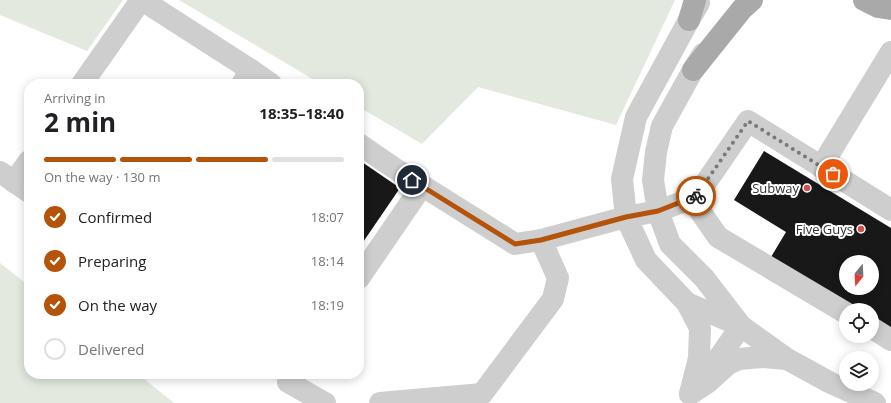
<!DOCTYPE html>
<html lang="en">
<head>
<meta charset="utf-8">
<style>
  body { margin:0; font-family:"Open Sans",sans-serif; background:#f2f2f2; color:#202124; height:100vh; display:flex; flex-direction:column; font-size:15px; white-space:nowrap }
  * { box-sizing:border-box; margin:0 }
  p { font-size:13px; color:#757577 }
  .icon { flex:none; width:22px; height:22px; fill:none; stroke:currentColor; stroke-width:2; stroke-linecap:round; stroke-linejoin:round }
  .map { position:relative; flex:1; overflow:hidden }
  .side { position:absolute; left:24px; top:79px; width:340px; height:300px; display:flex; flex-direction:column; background:#fff; border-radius:16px; box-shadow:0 2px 10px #0003 }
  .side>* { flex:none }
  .needle { width:26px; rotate:198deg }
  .buttons { position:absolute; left:839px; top:255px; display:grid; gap:8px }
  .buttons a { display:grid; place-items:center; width:40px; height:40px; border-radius:50%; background:#fff; box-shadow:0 2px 10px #0003; font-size:20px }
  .pin { position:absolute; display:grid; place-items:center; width:34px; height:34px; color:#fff; margin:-17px; border:2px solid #fff; border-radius:50%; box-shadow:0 1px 4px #0007 }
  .courier { position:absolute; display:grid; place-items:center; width:40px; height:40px; margin:-20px; border:3px solid #b45309; border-radius:50%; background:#fff; color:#222; box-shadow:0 1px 5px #0007 }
  .overview em { font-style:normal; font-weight:700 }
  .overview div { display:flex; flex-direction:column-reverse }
  .overview { display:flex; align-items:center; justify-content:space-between; height:68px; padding:0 20px }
  h1 { font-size:26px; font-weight:700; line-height:30px }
  .bar { display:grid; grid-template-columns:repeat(4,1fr); gap:6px 4px; align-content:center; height:48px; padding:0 20px }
  .bar i { height:5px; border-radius:3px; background:#e0e0e0 }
  .bar .current { background:#b45309 }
  .bar p { grid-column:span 4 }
  ol { padding:0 20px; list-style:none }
  li { display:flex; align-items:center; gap:12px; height:44px }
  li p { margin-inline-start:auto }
  li .icon { padding:4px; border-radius:50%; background:#b45309; color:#fff; stroke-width:4 }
  li:last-child { color:#757577 }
  li i { width:22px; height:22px; border:2px solid #e0e0e0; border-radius:50% }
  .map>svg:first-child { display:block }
  .green { fill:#e3e9de }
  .building { fill:#181818; fill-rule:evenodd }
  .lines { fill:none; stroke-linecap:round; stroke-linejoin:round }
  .minor { stroke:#cecece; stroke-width:22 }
  .major { stroke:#a9a9a9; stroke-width:22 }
  .done { stroke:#797979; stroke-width:4; stroke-dasharray:0 7.2 }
  .route { stroke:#b45309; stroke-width:5 }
  .poi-dot { fill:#d0514b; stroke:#fff; stroke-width:1.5 }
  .labels { text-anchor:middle; stroke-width:4; stroke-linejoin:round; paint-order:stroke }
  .poi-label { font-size:13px; fill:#313131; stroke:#fff; text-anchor:end }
</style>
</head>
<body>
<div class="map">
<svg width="891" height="403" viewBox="0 0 891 403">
  <rect width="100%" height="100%" fill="#fff"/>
  <g class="green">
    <path d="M0,0H123L87,51L0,15Z"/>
    <path d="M179,0H675L616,125L478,87L422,144L359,107V84H321Z"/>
    <path d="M0,263L29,286V374H138L174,403H0Z"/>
  </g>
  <g class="building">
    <path d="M764,151L891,228V332L872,320V310H856L771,257L786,232L734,200ZM846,262H872V288H846Z"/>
    <path d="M359,160L400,188L359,248Z"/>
  </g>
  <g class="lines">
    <g class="minor">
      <path d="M142,0L251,70"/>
      <path d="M703,54L693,70L662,126L656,152L653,180L658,211L670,244L704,278L741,326"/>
      <path d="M82,84L141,0"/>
      <path d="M242,84L251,70L271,84"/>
      <path d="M359,144L394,168L515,244L541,240L626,217L658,211L696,197L748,121L891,210"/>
      <path d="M821,167L891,52"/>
      <path d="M0,172L29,192"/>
      <path d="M14,182L29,161"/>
      <path d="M691,198L718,237L846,313"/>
      <path d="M359,278L422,186"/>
      <path d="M687,303L741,326L787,359L829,382L875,403"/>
      <path d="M872,328L891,340"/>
      <path d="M709,372L741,326"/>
      <path d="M288,382L325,403"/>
      <path d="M690,394L699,358L700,328L687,303L646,260L626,217L622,179L636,117L689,20L699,3"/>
      <path d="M690,394L707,383L728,364L739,359L761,357L787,359"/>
      <path d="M380,403L482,394L553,299L558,278L541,240"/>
    </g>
    <g class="major">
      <path d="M864,0L878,7L891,9"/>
      <path d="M689,20L695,0"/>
      <path d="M693,70L742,9L752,0"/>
    </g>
  </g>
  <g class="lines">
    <path class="done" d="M696,196L748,121L833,174"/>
    <path class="route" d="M412,180L515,244L541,240L626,217L658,211L696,196"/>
  </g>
  <g class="poi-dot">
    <circle cx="807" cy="188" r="4"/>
    <circle cx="861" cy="229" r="4"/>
  </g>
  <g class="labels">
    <g class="poi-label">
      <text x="799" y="193">Subway</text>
      <text x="853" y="234">Five Guys</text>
    </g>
  </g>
</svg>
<div class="buttons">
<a><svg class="needle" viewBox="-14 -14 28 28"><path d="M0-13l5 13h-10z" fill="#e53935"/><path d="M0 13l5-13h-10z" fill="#757577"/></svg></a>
<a><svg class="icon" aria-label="locate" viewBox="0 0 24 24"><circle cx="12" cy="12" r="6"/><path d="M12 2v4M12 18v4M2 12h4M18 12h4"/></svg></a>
<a><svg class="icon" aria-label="layers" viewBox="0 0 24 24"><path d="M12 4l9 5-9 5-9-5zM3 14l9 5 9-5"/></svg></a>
</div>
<div class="pin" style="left:833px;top:174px;background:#ea580c"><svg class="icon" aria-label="bag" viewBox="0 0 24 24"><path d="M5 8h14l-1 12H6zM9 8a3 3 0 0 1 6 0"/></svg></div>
<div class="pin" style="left:412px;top:180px;background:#1f2937"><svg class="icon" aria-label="home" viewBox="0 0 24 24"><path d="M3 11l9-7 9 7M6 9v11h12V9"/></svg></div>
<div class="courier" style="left:696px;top:196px"><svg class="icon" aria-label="bike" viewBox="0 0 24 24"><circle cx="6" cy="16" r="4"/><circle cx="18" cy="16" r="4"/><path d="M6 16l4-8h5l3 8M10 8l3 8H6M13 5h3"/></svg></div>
<section class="side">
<div class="overview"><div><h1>2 min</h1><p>Arriving in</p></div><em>18:35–18:40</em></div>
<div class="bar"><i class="current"></i><i class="current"></i><i class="current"></i><i></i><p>On the way · 130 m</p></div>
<ol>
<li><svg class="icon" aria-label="check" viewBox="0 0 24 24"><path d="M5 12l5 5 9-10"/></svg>Confirmed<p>18:07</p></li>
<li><svg class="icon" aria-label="check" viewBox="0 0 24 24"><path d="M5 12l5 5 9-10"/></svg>Preparing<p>18:14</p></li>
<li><svg class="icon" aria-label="check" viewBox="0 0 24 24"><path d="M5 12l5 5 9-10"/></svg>On the way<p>18:19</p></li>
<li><i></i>Delivered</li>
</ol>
</section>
</div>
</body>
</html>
